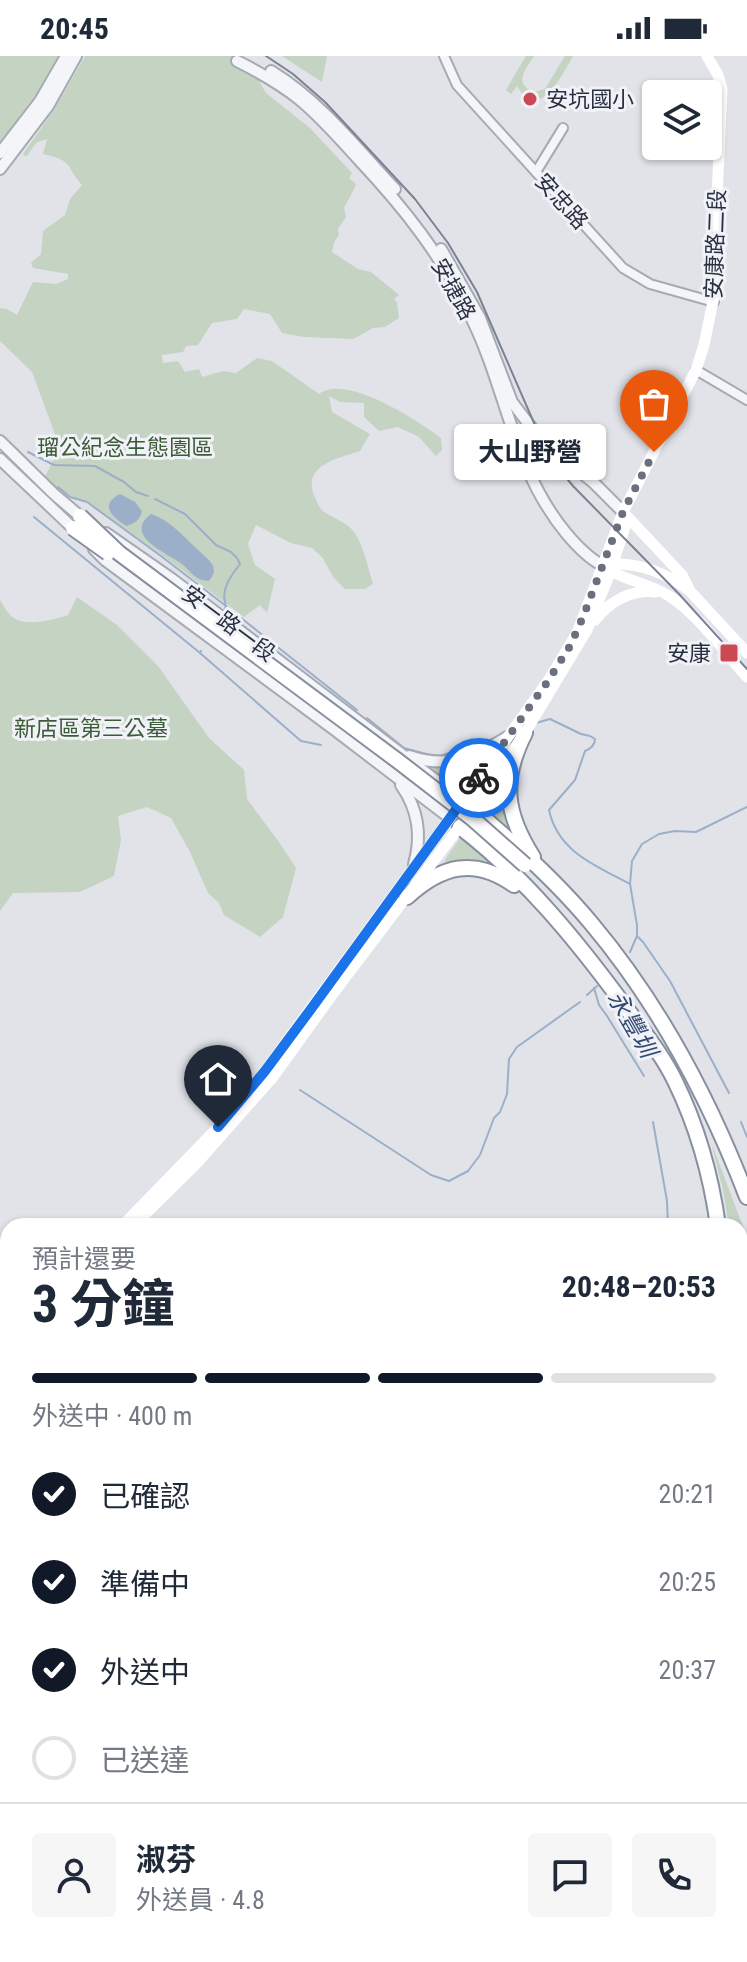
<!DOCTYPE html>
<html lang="zh-TW">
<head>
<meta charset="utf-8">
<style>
  body { margin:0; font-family:"Roboto Condensed","Noto Sans TC",sans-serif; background:#f6f6f7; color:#1f2937; height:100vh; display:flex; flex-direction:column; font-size:30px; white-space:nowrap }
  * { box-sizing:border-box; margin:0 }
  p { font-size:26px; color:#747a83 }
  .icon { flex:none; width:44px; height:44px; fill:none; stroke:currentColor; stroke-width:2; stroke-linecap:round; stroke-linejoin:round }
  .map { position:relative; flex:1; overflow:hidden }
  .sheet { position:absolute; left:0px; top:1162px; width:748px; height:744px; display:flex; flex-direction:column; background:#fff; border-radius:24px 24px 0 0; box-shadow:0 2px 6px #0004 }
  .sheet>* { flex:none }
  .fabs { position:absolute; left:642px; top:24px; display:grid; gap:16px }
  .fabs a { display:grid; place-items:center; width:80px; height:80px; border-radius:8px; background:#fff; box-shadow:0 2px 6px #0004; font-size:40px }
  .pin { position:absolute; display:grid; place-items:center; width:68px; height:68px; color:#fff; margin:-82px -34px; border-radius:50% 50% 50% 0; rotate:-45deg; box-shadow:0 0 8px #0007 }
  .pin .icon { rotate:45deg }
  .courier { position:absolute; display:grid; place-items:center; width:80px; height:80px; margin:-40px; border:6px solid #1a73e8; border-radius:50%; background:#fff; color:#222; box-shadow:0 2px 10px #0007 }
  .bubble { position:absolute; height:56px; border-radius:8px; background:#fff; box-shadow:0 2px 6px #0004; font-size:26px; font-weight:700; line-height:56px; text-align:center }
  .overview em { font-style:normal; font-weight:700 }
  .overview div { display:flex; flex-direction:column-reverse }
  .overview { display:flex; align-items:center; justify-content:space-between; height:136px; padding:0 32px }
  h1 { font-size:52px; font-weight:700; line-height:60px }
  .bar { display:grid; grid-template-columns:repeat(4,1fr); gap:12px 8px; align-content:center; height:96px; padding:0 32px }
  .bar i { height:10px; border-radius:6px; background:#e0e1e3 }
  .bar .current { background:#111827 }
  .bar p { grid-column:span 4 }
  .line { display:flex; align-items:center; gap:20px; padding:0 32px; border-top:2px solid #e0e1e3 }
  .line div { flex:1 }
  .round { display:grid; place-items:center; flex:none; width:84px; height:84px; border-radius:8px; background:#f6f6f7 }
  ol { padding:0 32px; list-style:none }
  li { display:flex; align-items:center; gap:24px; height:88px }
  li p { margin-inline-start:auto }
  li .icon { padding:8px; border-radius:50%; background:#111827; color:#fff; stroke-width:4 }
  li:last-child { color:#747a83 }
  li i { width:44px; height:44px; border:4px solid #e0e1e3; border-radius:50% }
  .status { display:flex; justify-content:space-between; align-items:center; height:56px; padding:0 40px; background:#fff; direction:ltr }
  .status svg { height:22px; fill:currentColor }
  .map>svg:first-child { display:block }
  .green { fill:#c5d3c2 }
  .water { fill:#9cafc9 }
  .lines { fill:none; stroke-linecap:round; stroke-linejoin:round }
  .stream { stroke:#9cafc9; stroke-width:2 }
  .minor-casing { stroke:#a6aab3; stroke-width:12 }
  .tertiary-casing { stroke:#a6aab3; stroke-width:14 }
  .motorway-casing { stroke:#8890a0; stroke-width:18 }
  .minor { stroke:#f3f5f8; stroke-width:8 }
  .tertiary { stroke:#f3f5f8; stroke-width:10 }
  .secondary { stroke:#fff; stroke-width:11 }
  .motorway { stroke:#fff; stroke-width:14 }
  .tram { stroke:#7a8293; stroke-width:2 }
  .motorway-bridge-casing { stroke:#8890a0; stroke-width:18; stroke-linecap:butt }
  .motorway-bridge { stroke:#fff; stroke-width:14 }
  .done { stroke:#696f7c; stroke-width:8; stroke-dasharray:0 14.4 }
  .route { stroke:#1a73e8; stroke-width:10 }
  .poi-dot { fill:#cc4852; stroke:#f0f2f7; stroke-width:3 }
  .labels { text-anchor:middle; stroke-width:6; stroke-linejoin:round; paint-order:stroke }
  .poi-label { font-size:22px; fill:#293041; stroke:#f0f2f7; text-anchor:start }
  .street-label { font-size:22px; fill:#293041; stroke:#f0f2f7 }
  .park-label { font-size:22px; fill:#3b5c37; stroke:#f0f2f7 }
  .water-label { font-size:24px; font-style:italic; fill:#344c74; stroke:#f0f2f7 }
</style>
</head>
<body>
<div class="status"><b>20:45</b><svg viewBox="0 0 49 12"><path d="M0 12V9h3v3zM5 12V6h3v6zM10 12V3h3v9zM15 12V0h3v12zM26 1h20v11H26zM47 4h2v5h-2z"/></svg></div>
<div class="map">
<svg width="747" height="1906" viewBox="0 0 747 1906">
  <rect width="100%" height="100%" fill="#e1e3e9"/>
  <g class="green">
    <path d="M0,0H58L34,41L0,86Z"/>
    <path d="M85,0H238L256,20L266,37L310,72L352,117L349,122L356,128L355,131L344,152L346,161L338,173L339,179L334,186L332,196L358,213L371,216L399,239L394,243L397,247L399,262L385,271L373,272L353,283L304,281L282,277L270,258L244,253L237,263L212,267L198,289L186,290L183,296L162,299L163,307L178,305L185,316L199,313L202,321L223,315L236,317L257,302L272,305L319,338C346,317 418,365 441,382L442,394L436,400L419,381L398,371L379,375L364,361V347L340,346L329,340L332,356L370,378L360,395C339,402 302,409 314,439C317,445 318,451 323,455C332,462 347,466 354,476C364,490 368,512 373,528L365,533H345L334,522L322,501L312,492L291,487L256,469L248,488L255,509L275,523L267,557L260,549L244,561L162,499L87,446L66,439L44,423L58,394L56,381L32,316L0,285V252L7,253L17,259L33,226L56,228L68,223V218L33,212L31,207L41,198L43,175L65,159L70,143L82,129C65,110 75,105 43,98L47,83L37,86L26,101L23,98L54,54Z"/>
    <path d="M282,0H327L322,26Z"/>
    <path d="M526,0H534C525,14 513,28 534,36L545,33L565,0H573C562,19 539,68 517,30L511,38L506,34Z"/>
    <path d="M77,541L117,569L158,610L209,682L244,714L247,743L279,786L296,812L283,861L260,881L224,859L219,847L208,837L190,796L171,762L147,751L118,760L121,784L114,820L80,836L13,837L0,855V544C3,549 7,556 11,560C25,572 52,564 68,559Z"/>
    <path d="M479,702V707L460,734L455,733L429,712L432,709Z"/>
    <path d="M500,725L503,726L510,772L508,774L483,754L484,749Z"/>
    <path d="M461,781L488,803L486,805L447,808L445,805L446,802Z"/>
    <path d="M711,1086L747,1181V1477L740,1493V1170H729L723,1134Z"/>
    <path d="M747,1593V1675L740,1682V1611Z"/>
    <path d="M747,1716V1800L740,1801V1717Z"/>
    <path d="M461,1898H608L575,1906H434Z"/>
  </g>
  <g class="water">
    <path d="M120,438L135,446L142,455C140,464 135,467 127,470C113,462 98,449 120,438Z"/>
    <path d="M151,458C171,465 183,480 198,494C202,498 209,503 212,508C216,515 213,520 209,525C196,525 191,516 182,508C168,497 122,480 151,458Z"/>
    <path d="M747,1857V1906H576L608,1898H740V1859Z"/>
  </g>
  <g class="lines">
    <g class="stream">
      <path d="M28,396L54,409L95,410L124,426L136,436L148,440"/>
      <path d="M58,431L70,441L87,446L161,500L226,550L223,557"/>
      <path d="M155,443L185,458L216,489L231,496L237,502L240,508C230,521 220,534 226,550L357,654"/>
      <path d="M34,461L200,597"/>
      <path d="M201,595L200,597L301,685L321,689"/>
      <path d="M367,662L404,692L437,701L499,681"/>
      <path d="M536,667L550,663L581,678L590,680L595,683C595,689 590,693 585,695L575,724L549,754C558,796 595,809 630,828"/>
      <path d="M637,880L643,886L670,925L729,1037"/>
      <path d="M630,896L637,880V869L630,828L632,805L642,788L659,778L675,775L696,776L747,751"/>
      <path d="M594,932L599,949L607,960L644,1020"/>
      <path d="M587,939L597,930"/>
      <path d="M300,1034L431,1119L449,1125L468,1115L480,1099L494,1062L500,1056L507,1038L509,1003L517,991L580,946"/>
      <path d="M653,1066L667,1145L668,1170"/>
      <path d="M741,1066L747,1081"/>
      <path d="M0,1436L8,1424"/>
      <path d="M0,1563L8,1566"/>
    </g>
    <g class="minor-casing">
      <g id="minor">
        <path d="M444,0L457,29L623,212L650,228L714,246"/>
        <path d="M536,116L563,72"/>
        <path d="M696,314L747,344"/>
        <path d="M0,1680L8,1679"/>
      </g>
    </g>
    <g class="tertiary-casing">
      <g id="tertiary">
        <path d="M237,5C259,16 280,28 299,43C321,61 340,83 359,104C405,153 442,200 471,261C507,334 513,413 566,477C576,489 588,502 602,509"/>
        <path d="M271,15C320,45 356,91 395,133"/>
        <path d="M0,97L40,45L66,0"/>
        <path d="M0,113L48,50L76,0"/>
        <path d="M441,193L480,262L512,346L540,383L593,426L623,456"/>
        <path d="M0,385L54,438L82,462"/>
        <path d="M0,403L77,476"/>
        <path d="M106,477L172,523L463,745"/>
        <path d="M94,493L105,504L335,674L450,762"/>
        <path d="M409,700C448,713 474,702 507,681"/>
        <path d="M401,729C418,753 422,780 414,808"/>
      </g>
    </g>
    <g class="motorway-casing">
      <g id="motorway">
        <path d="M525,677C501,724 505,757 533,801"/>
        <path d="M473,753C515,788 556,825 591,867C660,949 709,1042 747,1141"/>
        <path d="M460,771C524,820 577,885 624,949C642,974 662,998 675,1025C698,1072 711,1119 718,1170"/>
        <path d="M407,841C442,809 475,801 514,829"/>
        <path d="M740,1512L747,1497"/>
        <path d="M740,1561L747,1543"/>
        <path d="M740,1588L747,1569"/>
        <path d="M0,1633L8,1632"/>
        <path d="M0,1654L8,1653"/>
        <path d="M740,1699L747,1690"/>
        <path d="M690,1898V1906"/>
      </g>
    </g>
    <use href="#minor" class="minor"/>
    <use href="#tertiary" class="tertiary"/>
    <g class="secondary">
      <path d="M623,456L682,519L688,531"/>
      <path d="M607,508C639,506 665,516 690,535L747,597"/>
      <path d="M606,512C625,525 649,527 669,540C697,557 724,596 747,621"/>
      <path d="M595,564C610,545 632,533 656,536"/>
      <path d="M122,1170L228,1061L265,1015L450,762L548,625L577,577L623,456L696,314L704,289L718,221L720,196L717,141L722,33L718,19L707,0"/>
      <path d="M133,1170L196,1108L273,1021L332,939L473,753L525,677L587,574L608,522L625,471L624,464"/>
      <path d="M0,1292L8,1284"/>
    </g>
    <use href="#motorway" class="motorway"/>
    <path class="tram" d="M266,0L293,18L325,46L415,143L448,187L477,236L541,383L555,408L573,430L679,538L747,613"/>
    <g class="motorway-bridge-casing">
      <g id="motorway-bridge">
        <path d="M80,460L119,497L398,705L473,763L525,809"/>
        <path d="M73,472L108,497"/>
      </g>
    </g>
    <use href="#motorway-bridge" class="motorway-bridge"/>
  </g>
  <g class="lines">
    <path class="done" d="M479,722L548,625L570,590L583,561L623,456L654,396"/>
    <path class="route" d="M218,1071L265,1015L311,953L479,722"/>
  </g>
  <g class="poi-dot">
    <circle cx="530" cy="43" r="8"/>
    <rect x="719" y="587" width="20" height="20" rx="4"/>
  </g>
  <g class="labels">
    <g class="poi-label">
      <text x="546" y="51">安坑國小</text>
      <text x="711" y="605" text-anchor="end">安康</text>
    </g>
    <g class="street-label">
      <text transform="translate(562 145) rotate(48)" y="8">安忠路</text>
      <text transform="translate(715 188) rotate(-88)" y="8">安康路二段</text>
      <text transform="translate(454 233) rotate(61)" y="8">安捷路</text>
      <text transform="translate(229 567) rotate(37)" y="8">安一路一段</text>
    </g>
    <g class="park-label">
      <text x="125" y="399">瑠公紀念生態園區</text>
      <text x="91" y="680">新店區第三公墓</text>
    </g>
    <g class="water-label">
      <text transform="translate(632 968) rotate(60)" y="8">永豐圳</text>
    </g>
  </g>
</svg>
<div class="fabs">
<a><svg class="icon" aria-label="layers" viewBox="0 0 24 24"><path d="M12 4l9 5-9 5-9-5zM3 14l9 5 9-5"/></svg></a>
</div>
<div class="pin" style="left:654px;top:396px;background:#ea580c"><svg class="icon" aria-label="bag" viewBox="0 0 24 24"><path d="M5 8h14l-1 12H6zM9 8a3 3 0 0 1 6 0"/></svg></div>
<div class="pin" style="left:218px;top:1071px;background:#1f2937"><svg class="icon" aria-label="home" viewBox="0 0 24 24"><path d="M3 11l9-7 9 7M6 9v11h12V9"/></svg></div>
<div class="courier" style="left:479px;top:722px"><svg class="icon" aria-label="bike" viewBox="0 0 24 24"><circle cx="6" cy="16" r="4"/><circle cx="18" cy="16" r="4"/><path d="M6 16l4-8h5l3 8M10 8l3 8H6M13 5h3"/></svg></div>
<div class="bubble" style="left:454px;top:368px;width:152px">大山野營</div>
<section class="sheet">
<div class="overview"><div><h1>3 分鐘</h1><p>預計還要</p></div><em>20:48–20:53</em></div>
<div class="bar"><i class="current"></i><i class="current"></i><i class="current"></i><i></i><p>外送中 · 400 m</p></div>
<ol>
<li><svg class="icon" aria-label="check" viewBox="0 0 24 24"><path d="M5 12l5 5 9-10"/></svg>已確認<p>20:21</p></li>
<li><svg class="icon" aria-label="check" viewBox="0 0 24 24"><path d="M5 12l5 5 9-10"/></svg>準備中<p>20:25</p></li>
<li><svg class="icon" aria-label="check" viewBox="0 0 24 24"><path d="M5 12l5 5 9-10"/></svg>外送中<p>20:37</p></li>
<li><i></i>已送達</li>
</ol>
<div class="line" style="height:144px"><a class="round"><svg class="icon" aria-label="person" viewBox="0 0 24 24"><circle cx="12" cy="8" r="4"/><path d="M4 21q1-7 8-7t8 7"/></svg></a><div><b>淑芬</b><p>外送員 · 4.8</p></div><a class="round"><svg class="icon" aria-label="chat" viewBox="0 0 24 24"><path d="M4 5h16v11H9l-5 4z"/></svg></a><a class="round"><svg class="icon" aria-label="phone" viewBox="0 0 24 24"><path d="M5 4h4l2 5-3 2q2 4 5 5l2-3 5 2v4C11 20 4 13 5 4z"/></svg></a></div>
</section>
</div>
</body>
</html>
